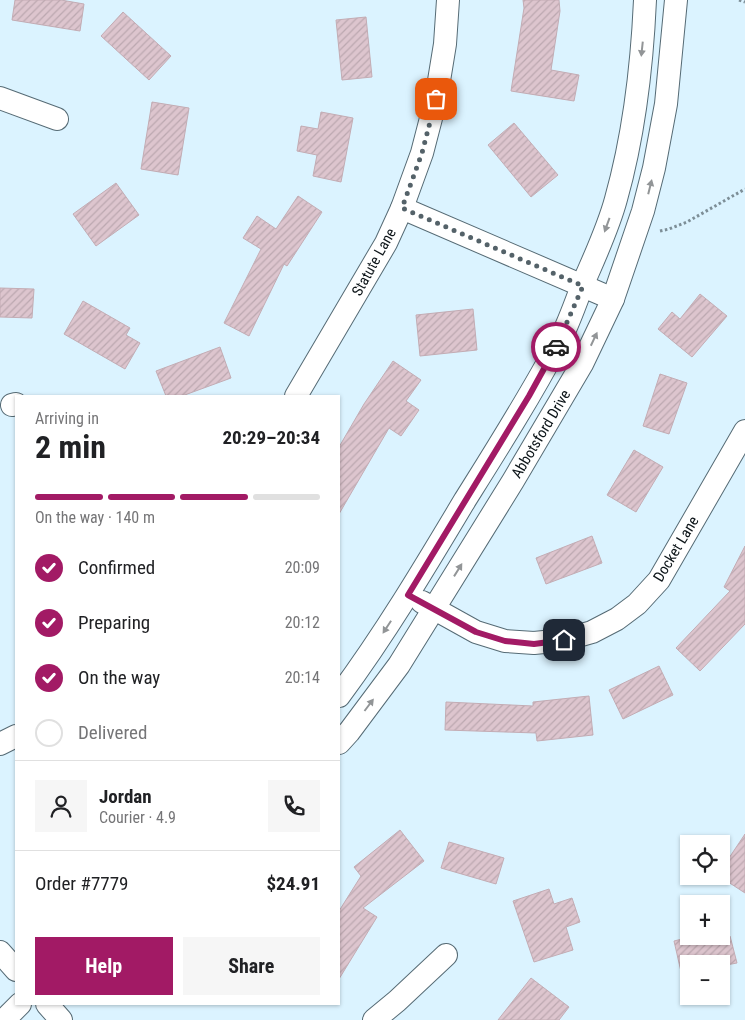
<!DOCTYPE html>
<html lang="en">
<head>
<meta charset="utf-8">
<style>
  body { margin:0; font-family:"Roboto Condensed",sans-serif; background:#f6f6f6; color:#202124; height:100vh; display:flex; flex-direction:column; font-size:19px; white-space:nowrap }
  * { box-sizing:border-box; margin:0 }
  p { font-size:16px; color:#757577 }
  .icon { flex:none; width:28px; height:28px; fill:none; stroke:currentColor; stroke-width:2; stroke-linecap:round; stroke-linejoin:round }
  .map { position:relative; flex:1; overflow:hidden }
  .drawer { position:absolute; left:15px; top:395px; width:325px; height:610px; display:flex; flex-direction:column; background:#fff; border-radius:0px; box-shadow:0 1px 4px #0004 }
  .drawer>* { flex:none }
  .buttons { position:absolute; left:680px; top:835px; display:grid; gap:10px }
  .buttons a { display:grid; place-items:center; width:50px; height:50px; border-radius:0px; background:#fff; box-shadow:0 1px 4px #0004; font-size:25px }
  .pin { position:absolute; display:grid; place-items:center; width:42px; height:42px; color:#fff; margin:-21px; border-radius:10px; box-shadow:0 2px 8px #0006 }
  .courier { position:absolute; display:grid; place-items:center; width:50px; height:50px; margin:-25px; border:4px solid #a21a65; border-radius:50%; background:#fff; color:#222; box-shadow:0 1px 6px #0007 }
  .summary em { font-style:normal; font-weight:700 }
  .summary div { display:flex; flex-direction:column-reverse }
  .summary { display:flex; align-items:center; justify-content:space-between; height:85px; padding:0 20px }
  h1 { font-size:32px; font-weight:700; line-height:38px }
  .bar { display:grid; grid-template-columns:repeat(4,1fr); gap:8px 5px; align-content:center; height:60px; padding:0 20px }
  .bar i { height:6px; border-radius:4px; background:#e0e0e0 }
  .bar .selected { background:#a21a65 }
  .bar p { grid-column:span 4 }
  .line { display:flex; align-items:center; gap:12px; padding:0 20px; border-top:1px solid #e0e0e0 }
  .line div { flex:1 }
  .round { display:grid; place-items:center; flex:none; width:52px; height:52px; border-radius:0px; background:#f6f6f6 }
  ol { padding:0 20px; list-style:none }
  li { display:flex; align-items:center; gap:15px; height:55px }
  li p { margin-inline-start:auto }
  li .icon { padding:5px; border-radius:50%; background:#a21a65; color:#fff; stroke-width:4 }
  li:last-child { color:#757577 }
  li i { width:28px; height:28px; border:2px solid #e0e0e0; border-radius:50% }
  .cta { display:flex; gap:10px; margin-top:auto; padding:10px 20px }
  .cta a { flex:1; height:58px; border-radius:0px; background:#a21a65; color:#fff; font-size:20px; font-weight:700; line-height:58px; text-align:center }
  .cta a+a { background:#f6f6f6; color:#202124 }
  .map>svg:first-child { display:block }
  .building { fill:url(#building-hatch); stroke:#c3acb4 }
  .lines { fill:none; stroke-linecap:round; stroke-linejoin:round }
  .street-casing { stroke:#566b75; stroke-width:24 }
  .path { stroke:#7d8e97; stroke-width:3; stroke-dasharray:2.5 2.5; stroke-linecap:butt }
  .street { stroke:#fff; stroke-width:22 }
  .oneway { fill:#929597 }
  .done { stroke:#546269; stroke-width:5; stroke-dasharray:0 9 }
  .route { stroke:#a21a65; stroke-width:6 }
  .labels { text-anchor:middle; stroke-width:4.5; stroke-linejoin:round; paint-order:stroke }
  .street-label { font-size:15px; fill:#0c1418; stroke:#fff }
</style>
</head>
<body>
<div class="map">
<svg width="745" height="1020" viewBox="0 0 745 1020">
  <defs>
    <pattern id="building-hatch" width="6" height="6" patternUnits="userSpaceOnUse" patternTransform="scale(1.25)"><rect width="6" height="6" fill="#ddc5ce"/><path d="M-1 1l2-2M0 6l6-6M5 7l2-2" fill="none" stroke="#bca8b0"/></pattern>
  </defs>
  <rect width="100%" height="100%" fill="#dbf3ff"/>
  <g class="building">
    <path d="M15,0H61L84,4L80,31L12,20Z"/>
    <path d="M523,0H559L560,11L551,70L579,75L574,101L511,91L524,8Z"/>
    <path d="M123,12L171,56L149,80L101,36Z"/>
    <path d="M366,17L372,77L342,80L336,20Z"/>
    <path d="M152,102L189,108L178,175L141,169Z"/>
    <path d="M321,112L353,118L341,182L313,176L317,155L297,151L301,126L318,129Z"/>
    <path d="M514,123L558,175L531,197L488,145Z"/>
    <path d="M116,183L139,215L96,246L73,214Z"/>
    <path d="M298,196L322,212L287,266L284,264L249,336L224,323L261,249L243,238L257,216L276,229Z"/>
    <path d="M0,288L34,289L32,318L0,317Z"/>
    <path d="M700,294L727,316L692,357L658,329L672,312L680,319Z"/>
    <path d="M83,301L130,328L126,335L140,343L125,369L64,334Z"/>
    <path d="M473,309L477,350L420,356L416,315Z"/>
    <path d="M220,347L231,378L182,396H166L156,371Z"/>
    <path d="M393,361L421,380L406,401L419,410L401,436L389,428L339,514V447L364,404Z"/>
    <path d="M660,374L687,383L669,434L643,426Z"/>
    <path d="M634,450L663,467L636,512L607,495Z"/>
    <path d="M592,536L602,563L546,584L536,558Z"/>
    <path d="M745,546V624L700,671L676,648L730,591L724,587Z"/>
    <path d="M659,666L673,695L623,719L609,690Z"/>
    <path d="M589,696L593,735L537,741L536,733L445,730L446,702L533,706V702Z"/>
    <path d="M400,830L424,861L363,908L377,917L339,979V911L361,876L354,867Z"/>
    <path d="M745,834V893L719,876H721V870Z"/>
    <path d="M449,842L504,858L496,884L441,868Z"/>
    <path d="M549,889L554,904L572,898L580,922L566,927L573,950L534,962L513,901Z"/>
    <path d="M694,936H730L737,963L721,966V964H689V974L682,976L674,941Z"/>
    <path d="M531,978L569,1007L559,1020H498Z"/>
  </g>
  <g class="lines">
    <g class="street-casing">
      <g id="street">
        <path d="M0,98L57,119"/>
        <path d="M402,208L613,299"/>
        <path d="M296,396L386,243L402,208L422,153L436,99L445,44L448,0"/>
        <path d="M12,405L16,404"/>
        <path d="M422,602L476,632L505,641L534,643L564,640L592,632L617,619L637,604L659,580L745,431"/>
        <path d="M339,696C385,634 425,567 465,500C497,449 530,397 558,344C568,325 575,305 582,286C594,258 608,229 616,199C634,135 642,67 645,0"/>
        <path d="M339,743L349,732L399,665L513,481L582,364L613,299L643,211L654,168L666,104L676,0"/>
        <path d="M0,744L16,736"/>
        <path d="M0,952L16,970"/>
        <path d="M47,1004L61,1020"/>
        <path d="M4,1020L20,1004"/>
        <path d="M374,1020L397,1001L446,955"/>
      </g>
    </g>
    <g class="path">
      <path d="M739,0L745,2"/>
      <path d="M660,231L669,229L687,222L745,189"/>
    </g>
    <use href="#street" class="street"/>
  </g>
  <defs><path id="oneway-solid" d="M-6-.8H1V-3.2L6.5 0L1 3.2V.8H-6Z" transform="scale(1.25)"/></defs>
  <g class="oneway">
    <use href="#oneway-solid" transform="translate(642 49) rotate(96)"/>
    <use href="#oneway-solid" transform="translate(650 187) rotate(-76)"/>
    <use href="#oneway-solid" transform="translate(607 225) rotate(110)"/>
    <use href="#oneway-solid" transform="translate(594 339) rotate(-65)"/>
    <use href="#oneway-solid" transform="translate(458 570) rotate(-58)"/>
    <use href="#oneway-solid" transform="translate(387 627) rotate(123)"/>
    <use href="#oneway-solid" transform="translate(369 705) rotate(-53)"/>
  </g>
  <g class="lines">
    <path class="done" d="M436,99L422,153L402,208L583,286L556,347"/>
    <path class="route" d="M556,347L529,396L408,595L476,632L505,641L534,644L564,640"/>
  </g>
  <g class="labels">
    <g class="street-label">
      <text transform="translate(374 262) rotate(-61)" y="5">Statute Lane</text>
      <text transform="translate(541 434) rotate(-59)" y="5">Abbotsford Drive</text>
      <text transform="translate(676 549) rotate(-59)" y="5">Docket Lane</text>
    </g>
  </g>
</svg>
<div class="buttons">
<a><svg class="icon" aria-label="locate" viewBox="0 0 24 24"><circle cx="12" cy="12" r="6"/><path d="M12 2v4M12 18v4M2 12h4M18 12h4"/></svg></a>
<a>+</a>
<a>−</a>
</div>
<div class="pin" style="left:436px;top:99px;background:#ea580c"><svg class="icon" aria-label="bag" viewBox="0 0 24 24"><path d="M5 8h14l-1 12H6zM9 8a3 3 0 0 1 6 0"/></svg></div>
<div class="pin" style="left:564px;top:640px;background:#1f2937"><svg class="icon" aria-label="home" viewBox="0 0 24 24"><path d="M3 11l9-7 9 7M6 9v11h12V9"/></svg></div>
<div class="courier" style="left:556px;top:347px"><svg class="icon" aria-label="car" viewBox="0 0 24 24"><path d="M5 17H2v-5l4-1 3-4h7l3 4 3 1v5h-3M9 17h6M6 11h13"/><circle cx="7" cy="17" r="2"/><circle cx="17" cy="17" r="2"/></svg></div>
<section class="drawer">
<div class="summary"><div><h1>2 min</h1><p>Arriving in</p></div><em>20:29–20:34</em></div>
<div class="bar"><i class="selected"></i><i class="selected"></i><i class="selected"></i><i></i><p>On the way · 140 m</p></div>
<ol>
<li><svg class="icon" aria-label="check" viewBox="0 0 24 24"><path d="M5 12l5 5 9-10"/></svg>Confirmed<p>20:09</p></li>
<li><svg class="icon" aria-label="check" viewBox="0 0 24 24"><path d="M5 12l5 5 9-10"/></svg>Preparing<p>20:12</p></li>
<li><svg class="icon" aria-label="check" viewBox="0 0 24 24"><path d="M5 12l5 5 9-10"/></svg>On the way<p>20:14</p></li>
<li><i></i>Delivered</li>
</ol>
<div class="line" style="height:90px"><a class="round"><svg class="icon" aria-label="person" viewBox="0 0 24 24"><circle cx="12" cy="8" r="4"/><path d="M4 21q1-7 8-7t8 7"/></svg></a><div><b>Jordan</b><p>Courier · 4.9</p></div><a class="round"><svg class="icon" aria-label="phone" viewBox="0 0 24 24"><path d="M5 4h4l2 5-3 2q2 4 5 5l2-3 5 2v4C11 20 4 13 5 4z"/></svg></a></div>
<div class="line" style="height:65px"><div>Order #7779</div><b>$24.91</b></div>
<div class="cta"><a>Help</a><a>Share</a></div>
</section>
</div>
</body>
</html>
